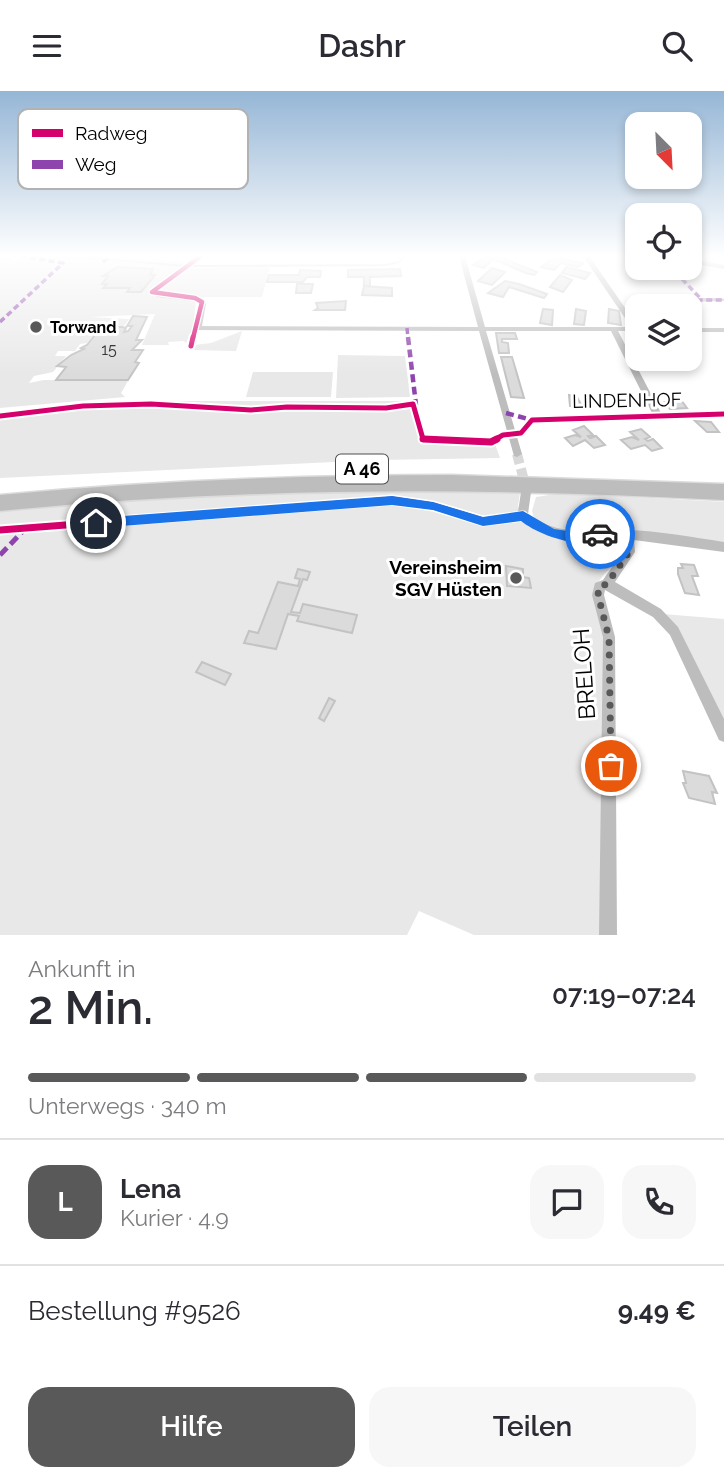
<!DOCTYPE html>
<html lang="de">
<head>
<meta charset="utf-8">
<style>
  body { margin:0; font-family:Raleway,sans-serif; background:#f7f7f7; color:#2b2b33; height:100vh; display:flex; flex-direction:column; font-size:26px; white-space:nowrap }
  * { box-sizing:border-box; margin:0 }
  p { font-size:23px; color:#7c7c81 }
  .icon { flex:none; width:38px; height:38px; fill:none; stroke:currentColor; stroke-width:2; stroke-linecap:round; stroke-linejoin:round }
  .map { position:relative; height:844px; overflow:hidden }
  .details { display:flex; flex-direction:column; background:#fff; flex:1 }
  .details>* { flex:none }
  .needle { width:46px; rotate:156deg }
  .buttons { position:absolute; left:625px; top:21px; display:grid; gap:14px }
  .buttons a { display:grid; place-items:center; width:77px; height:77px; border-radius:14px; background:#fff; box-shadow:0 4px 10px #0003; font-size:35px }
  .pin { position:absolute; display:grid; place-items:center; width:60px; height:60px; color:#fff; margin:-30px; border:4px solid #fff; border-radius:50%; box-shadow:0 2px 7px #0007 }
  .courier { position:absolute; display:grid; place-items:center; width:70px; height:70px; margin:-35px; border:5px solid #1a73e8; border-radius:50%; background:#fff; color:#222; box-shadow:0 2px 9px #0007 }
  .head em { font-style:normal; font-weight:600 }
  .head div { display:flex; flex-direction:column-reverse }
  .head { display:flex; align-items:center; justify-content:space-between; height:119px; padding:0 28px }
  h1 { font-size:46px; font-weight:600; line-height:52px }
  .bar { display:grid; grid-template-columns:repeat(4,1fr); gap:10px 7px; align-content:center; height:84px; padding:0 28px }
  .bar i { height:9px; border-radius:5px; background:#e1e1e2 }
  .bar .selected { background:#595959 }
  .bar p { grid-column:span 4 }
  .line { display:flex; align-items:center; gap:18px; padding:0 28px; border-top:2px solid #e1e1e2 }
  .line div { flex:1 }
  .round { display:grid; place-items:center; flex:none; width:74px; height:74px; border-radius:21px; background:#f7f7f7 }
  .primary-button { display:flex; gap:14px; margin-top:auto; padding:14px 28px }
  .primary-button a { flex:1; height:80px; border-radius:21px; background:#595959; color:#fff; font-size:28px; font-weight:600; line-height:80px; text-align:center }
  .primary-button a+a { background:#f7f7f7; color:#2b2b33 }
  header { display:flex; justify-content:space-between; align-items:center; height:91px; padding:0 28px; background:#fff; font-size:32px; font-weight:600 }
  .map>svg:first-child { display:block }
  .green { fill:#e8e8e8 }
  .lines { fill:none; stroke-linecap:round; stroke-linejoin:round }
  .stream { stroke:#bababa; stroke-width:2 }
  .building { fill:#dbdbdb; stroke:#c3c3c3; stroke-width:2 }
  .minor-tunnel { stroke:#d9d9d9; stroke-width:10; stroke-dasharray:10 5; stroke-linecap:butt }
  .motorway-casing { stroke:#dbdbdb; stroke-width:3 }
  .minor { fill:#bdbdbd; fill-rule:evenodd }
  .motorway { fill:#bdbdbd; fill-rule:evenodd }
  .quiet-far2 { stroke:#8e44ad; stroke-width:3.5; stroke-dasharray:6 3.5; stroke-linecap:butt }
  .quiet-far1 { stroke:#8e44ad; stroke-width:4.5; stroke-dasharray:8 4.5; stroke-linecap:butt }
  .quiet { stroke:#8e44ad; stroke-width:5; stroke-dasharray:10 5; stroke-linecap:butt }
  .cycleway-far2-casing { stroke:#fff; stroke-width:7 }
  .cycleway-far1-casing { stroke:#fff; stroke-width:9 }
  .cycleway-casing { stroke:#fff; stroke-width:11 }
  .cycleway-far2 { stroke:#d6006c; stroke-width:4.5 }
  .cycleway-far1 { stroke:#d6006c; stroke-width:5 }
  .cycleway { stroke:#d6006c; stroke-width:7 }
  .route { fill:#1a73e8 }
  .done { stroke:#595959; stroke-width:7; stroke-dasharray:0 12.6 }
  .poi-dot { fill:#595959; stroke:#fff; stroke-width:2.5 }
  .labels { text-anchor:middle; stroke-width:6; stroke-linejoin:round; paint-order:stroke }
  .far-poi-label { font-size:16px; font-weight:bold; fill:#000; stroke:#fff; text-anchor:start }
  .number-label { font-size:16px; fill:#373737 }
  .shield { fill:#fff; stroke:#4c4c4c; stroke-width:2 }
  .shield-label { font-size:18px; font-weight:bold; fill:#000 }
  .street-label { font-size:19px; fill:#000; stroke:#fff }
  .poi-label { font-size:19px; font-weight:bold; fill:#000; stroke:#fff; text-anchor:end }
  .near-street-label { font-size:23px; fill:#000; stroke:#fff }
  .key { fill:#fff; stroke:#b2b2b2; stroke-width:2 }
  .key-label { font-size:19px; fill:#000 }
</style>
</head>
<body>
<header><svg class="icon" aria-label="menu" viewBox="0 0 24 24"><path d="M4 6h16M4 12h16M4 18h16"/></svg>Dashr<svg class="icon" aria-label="search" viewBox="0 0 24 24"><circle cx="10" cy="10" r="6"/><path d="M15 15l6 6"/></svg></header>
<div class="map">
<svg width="724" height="844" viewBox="0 0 724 844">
  <rect width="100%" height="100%" fill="#fff"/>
  <g class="green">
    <path d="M0,165H18L4,177L22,165H99L186,171L180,177L270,176L262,206H205L196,210L193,237L186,252L184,250L168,251L169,254H142L155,223L89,226L129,228L124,235H100L87,252L80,253L75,260H58L55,265H66L53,281L34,285L29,292L44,289L128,290L121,302L125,306L0,317Z"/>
    <path d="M242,240L236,260L192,259L194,254L211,252Z"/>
    <path d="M338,264L405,265L410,306L336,307Z"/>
    <path d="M253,281H333L331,306H246Z"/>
    <path d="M158,310H414L418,343L422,349L495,353L500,367L377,369L0,387V324Z"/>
    <path d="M520,402L518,415L527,435L558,447H614L624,456C622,473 599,481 597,497C595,508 601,524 604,536L606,844H474L419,820L407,844H0V418C173,399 346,402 520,402Z"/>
    <path d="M562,402L724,411V454L635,440L566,442L535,430L532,420L536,406Z"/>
    <path d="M663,523L724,528V637Z"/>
  </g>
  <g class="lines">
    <path class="stream" d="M70,165L185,175L385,174L399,171L405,165"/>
  </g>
  <g class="building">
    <path d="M497,165L505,168L537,181L534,184L526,182L493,168L484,177L473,174L486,166Z"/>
    <path d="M554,166L583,172V173L578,176L561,172L554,179L541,176Z"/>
    <path d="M117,176L153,178L150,184H155L141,201H127L130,197H103L107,193H102L108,185H103Z"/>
    <path d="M566,176L590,182L585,188L562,182Z"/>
    <path d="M492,177L505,181L492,194L478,190Z"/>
    <path d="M400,178L401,185L370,186V196L364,195V186H348V179Z"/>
    <path d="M300,179L321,180L320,186H307L303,191H267L269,184H299Z"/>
    <path d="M560,184L572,189L563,201L550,196Z"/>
    <path d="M505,190L519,193L547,203L544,207L509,196L503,206L488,202Z"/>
    <path d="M297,193H313L311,202H296Z"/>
    <path d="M364,195L392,197V205L362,204Z"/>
    <path d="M346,210L345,219H315L318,217L316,212Z"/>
    <path d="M543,218L553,219L552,234L540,232Z"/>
    <path d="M576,218L586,220L584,234L574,233Z"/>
    <path d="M609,218L619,220L621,234L608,232Z"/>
    <path d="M133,225L147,226L136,249H142L132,259H143L135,271L139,272L128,289H56L66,276L57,275L71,264L84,258L81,257L87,254L101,236H122L126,237L124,241L128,240L132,235H127Z"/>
    <path d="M496,242H515L517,248H502V251L508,252L509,262H499Z"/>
    <path d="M501,266H512L524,307L511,306Z"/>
    <path d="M569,304L577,306L583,317L570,315Z"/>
    <path d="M681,309L687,317L670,318L665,311Z"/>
    <path d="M695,330L711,331L719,341H707Z"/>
    <path d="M584,335L593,344L588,345L590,347L596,345L605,354L594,357L585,349L573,355L565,347L575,344L581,346L573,339Z"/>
    <path d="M641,338L650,346L645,348L648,350L653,348L662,357L652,360L645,354L631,358L621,349L632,346L639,349L630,341Z"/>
    <path d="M681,473L694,474L698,485H692L699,504L685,502L678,483V477H683Z"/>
    <path d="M506,475L523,478V486L529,487L531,497L507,495Z"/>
    <path d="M298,478L310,481L307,489L303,488L291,521L300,522L303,513L357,524L352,542L297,530L299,525L288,523L276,558L244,552L249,540L258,542L278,491L298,495L300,488L295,487Z"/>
    <path d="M202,571L231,583L225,594L196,581Z"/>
    <path d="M329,607L335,610L324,630L319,627Z"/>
    <path d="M683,680L709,685L717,702L712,701L715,713L689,707L683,692H686Z"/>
  </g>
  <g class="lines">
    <path class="minor-tunnel" d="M517,363L526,397"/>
    <g class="motorway-casing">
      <path id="motorway" d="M452,384L724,393V409C482,396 242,396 0,420V404C151,390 301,384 452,384Z"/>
    </g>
    <g class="minor">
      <path d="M197,165H204L156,201L203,208L206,213L202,235L478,236L459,165H465L485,236H631L583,165H589L637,234V240H618L661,322L724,320V326L529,331L528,329L532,326L652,322L611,240H486L522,363L517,366L514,365L479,240L195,239L200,213L199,211L157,206L149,201Z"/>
      <path d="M690,168L724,174V178L690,172Z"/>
      <path d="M676,207H722L724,208V210L681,211L684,215H678L673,209Z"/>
      <path d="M690,224L692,225L702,237H724V241H690V237H695L690,230Z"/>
      <path d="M526,397L531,401L528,423C560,447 591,438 627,439C659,440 692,446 724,451V461L634,449L635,461L615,491L661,518L678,536L724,628V651L719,649L670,544L653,526L605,499L604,504L615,546L617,844H599L603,546L592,504L595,492L603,489L623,460L624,448C585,447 554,454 521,429L483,434L433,419L392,413L0,443V435L392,405L433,411L483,426L518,421L521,401Z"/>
    </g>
    <use href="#motorway" class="motorway"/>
    <g class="quiet-far2">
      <path d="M103,171L108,167"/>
      <path d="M682,188L702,209"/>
      <path d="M681,215L676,209H722"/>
      <path d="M690,226L700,239"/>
      <path d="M0,231L63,172L23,165"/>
      <path d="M407,237L408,247"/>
    </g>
    <g class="quiet-far1">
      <path d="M408,246L416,314"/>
      <path d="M506,322L532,329L530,333"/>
    </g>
    <path class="quiet" d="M0,464L26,437"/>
    <g class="cycleway-far2-casing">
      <path id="cycleway-far2" d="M193,247L202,211L195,207L152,201L201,165"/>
    </g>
    <g class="cycleway-far1-casing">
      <g id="cycleway-far1">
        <path d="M191,255L193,246"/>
        <path d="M0,325L83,315L151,313L251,319L287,316L386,317L413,313L423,348L457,349"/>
        <path d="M494,349L503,344L521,342L532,329L724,323"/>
      </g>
    </g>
    <g class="cycleway-casing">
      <g id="cycleway">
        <path d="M423,348L491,351L497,348"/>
        <path d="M0,439L392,409L433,415L483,430L523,425"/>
      </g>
    </g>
    <use href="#cycleway-far2" class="cycleway-far2"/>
    <use href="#cycleway-far1" class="cycleway-far1"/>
    <use href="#cycleway" class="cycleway"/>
  </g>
  <linearGradient id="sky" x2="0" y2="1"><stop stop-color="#95b6d6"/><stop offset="0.58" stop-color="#fff"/><stop offset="1" stop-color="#fff" stop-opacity="0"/></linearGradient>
  <rect width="724" height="284" fill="url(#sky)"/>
  <path class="route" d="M392,405L433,411L483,426L523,420L554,438L574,441L600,439L606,443C588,463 538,444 521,430L483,435L433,419L392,414L96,437L90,432L96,427Z"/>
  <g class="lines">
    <path class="done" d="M600,443H629V461L607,493L599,496L598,504L609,547L611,675"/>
  </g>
  <g class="poi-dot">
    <circle cx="36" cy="236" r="7"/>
    <circle cx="516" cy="487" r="7"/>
  </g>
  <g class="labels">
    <g class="far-poi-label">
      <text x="50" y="242">Torwand</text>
    </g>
    <g class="number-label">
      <text x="109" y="264">15</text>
    </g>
    <rect class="shield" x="336" y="363.5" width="52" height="29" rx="5"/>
    <g class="shield-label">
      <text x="362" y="384">A 46</text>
    </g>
    <g class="street-label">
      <text transform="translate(627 309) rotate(-1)" y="7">LINDENHOF</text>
    </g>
    <g class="poi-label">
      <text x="502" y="483">Vereinsheim<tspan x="502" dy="22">SGV Hüsten</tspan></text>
    </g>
    <g class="near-street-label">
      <text transform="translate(584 583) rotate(-94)" y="8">BRELOH</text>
    </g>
  </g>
  <rect x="18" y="18" width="230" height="80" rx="10" class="key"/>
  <rect x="32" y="38" width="31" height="8" fill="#d6006c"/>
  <rect x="32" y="69" width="31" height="9" fill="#8e44ad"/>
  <g class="key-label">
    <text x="75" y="49">Radweg</text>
    <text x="75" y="80">Weg</text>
  </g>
</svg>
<div class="buttons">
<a><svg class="needle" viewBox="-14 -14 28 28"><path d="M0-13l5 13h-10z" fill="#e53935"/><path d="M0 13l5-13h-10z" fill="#7c7c81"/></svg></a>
<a><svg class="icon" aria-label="locate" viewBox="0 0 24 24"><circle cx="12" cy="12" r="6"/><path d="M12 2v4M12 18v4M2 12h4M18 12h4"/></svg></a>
<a><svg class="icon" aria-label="layers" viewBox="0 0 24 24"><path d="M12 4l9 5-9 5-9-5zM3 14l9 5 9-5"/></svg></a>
</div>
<div class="pin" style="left:611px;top:675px;background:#ea580c"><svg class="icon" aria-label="bag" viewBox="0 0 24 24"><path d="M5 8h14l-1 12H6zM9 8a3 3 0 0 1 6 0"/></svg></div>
<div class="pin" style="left:96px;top:432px;background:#1f2937"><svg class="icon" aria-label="home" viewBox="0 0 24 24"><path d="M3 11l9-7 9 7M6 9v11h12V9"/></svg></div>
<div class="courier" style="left:600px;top:443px"><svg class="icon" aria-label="car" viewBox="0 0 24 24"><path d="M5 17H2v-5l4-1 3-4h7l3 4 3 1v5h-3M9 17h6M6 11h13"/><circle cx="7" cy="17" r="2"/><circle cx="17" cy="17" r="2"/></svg></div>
</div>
<section class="details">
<div class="head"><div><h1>2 Min.</h1><p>Ankunft in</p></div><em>07:19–07:24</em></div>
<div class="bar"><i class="selected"></i><i class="selected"></i><i class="selected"></i><i></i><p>Unterwegs · 340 m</p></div>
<div class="line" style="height:126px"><b class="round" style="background:#595959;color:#fff">L</b><div><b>Lena</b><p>Kurier · 4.9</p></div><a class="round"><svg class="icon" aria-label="chat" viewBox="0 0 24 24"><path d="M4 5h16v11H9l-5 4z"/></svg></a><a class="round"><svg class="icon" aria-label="phone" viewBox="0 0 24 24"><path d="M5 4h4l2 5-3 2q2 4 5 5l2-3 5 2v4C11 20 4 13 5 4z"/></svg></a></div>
<div class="line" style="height:91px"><div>Bestellung #9526</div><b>9.49 €</b></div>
<div class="primary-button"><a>Hilfe</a><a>Teilen</a></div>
</section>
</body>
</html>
